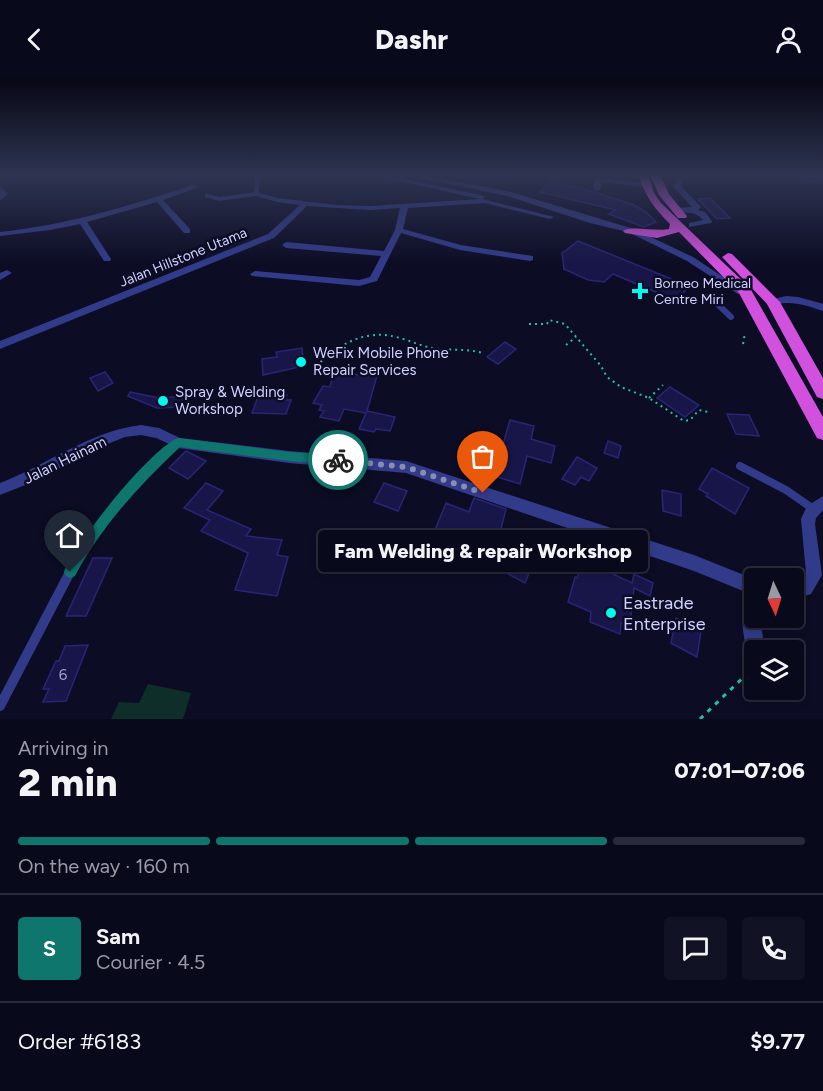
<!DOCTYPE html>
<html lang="en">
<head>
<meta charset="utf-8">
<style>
  body { margin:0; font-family:Figtree,sans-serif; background:#121225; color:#f1f3f6; height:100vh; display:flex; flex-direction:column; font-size:22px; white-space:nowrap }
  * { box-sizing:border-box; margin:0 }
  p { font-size:20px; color:#999aa3 }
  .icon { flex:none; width:33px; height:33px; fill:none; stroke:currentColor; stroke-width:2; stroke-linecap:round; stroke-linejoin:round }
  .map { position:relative; height:641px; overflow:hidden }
  .side { display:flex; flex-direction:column; background:#09091c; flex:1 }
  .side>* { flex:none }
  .needle { width:39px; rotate:176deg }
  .tools { position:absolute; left:744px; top:490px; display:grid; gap:12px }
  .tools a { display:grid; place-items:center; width:60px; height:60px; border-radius:6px; background:#09091c; box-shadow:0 3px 9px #0003,0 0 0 2px #292a3b; font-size:30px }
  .pin { position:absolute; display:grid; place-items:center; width:51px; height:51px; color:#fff; margin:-62px -26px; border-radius:50% 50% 50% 0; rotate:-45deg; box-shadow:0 0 6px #0007 }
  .pin .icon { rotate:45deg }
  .courier { position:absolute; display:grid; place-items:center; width:60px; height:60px; margin:-30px; border:4px solid #0f766e; border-radius:50%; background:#fff; color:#222; box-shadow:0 2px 8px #0007 }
  .bubble { position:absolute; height:42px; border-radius:6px; background:#09091c; box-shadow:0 3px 9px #0003,0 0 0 2px #292a3b; font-size:20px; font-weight:800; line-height:42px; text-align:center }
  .headline em { font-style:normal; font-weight:800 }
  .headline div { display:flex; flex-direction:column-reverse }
  .headline { display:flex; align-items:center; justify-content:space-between; height:102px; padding:0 18px }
  h1 { font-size:39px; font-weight:800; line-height:45px }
  .bar { display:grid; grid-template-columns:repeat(4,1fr); gap:9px 6px; align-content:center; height:72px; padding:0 18px }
  .bar i { height:8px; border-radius:4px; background:#292a3b }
  .bar .on { background:#0f766e }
  .bar p { grid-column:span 4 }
  .line { display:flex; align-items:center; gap:15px; padding:0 18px; border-top:2px solid #292a3b }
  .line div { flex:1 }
  .round { display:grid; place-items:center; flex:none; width:63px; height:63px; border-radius:6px; background:#121225 }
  header { display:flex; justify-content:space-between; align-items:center; height:78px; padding:0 18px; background:#09091c; font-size:27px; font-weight:800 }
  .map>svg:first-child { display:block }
  .green { fill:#0e2f29 }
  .building { fill:#181648; stroke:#292576; stroke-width:1.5 }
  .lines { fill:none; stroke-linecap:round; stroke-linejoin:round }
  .path-far1 { stroke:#21c2a0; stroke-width:2; stroke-dasharray:2 4; stroke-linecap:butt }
  .path { stroke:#21c2a0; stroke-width:3; stroke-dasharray:4.5 6; stroke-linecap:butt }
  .service-far3 { stroke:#313b89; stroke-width:4.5 }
  .service-far2 { stroke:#313b89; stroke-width:6 }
  .service-far1 { stroke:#313b89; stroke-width:8 }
  .service { stroke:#313b89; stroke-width:10 }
  .minor { fill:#313b89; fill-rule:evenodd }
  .tertiary { fill:#313b89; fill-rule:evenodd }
  .trunk { fill:#d250de; fill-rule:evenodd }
  .route { fill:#0f766e }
  .done { stroke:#8b8cb3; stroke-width:6; stroke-dasharray:0 10.8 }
  .poi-dot { fill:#00faed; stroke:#0c0c25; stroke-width:2 }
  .labels { text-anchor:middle; stroke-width:5; stroke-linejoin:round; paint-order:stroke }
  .far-street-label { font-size:14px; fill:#cfd1ff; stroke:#0c0c25 }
  .far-poi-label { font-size:14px; fill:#cfd1ff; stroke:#0c0c25; text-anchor:start }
  .poi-label { font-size:15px; fill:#cfd1ff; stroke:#0c0c25; text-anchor:start }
  .street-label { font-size:15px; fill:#cfd1ff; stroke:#0c0c25 }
  .near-number-label { font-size:15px; fill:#a1a2d1 }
  .near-poi-label { font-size:18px; fill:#cfd1ff; stroke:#0c0c25; text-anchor:start }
</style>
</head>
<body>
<header><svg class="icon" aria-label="back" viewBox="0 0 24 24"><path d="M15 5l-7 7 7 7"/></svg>Dashr<svg class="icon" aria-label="person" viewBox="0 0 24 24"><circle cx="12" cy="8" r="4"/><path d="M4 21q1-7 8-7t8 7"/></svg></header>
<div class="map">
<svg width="823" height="641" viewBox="0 0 823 641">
  <rect width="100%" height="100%" fill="#0c0c25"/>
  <path class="green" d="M148,606L191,615L183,641H111L119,624L139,625Z"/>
  <g class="building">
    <path d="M795,96H823V106L795,100Z"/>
    <path d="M550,104L594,114L634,127L646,134L656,144L644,149L609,136L616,132L540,114Z"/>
    <path d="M710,120L730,140L717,141L698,121Z"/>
    <path d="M578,163L689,208L680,219L676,217L672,221L613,196L604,204L588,202L564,191L562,175Z"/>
    <path d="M505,264L516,271L498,286L487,279Z"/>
    <path d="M302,270L304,288L263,297L262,281L277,279L276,274Z"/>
    <path d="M105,294L113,305L98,313L90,300Z"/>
    <path d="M334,295L377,298L367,333L395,339L390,353L376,351L374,354L359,351L366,335L344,331L339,343L320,339L324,333L319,332L322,327L313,325L323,308L330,309Z"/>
    <path d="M670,309L699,327L685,339L657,320Z"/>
    <path d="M130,314L159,320L185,318L180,329L157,330L128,318Z"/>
    <path d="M259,316L287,317L285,322H291L286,336L252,335Z"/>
    <path d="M727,336L749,337L759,358L736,356Z"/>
    <path d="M510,342L534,348L531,361L555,368L551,385L527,378L520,406L494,398Z"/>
    <path d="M608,363L621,368L618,380L604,375Z"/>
    <path d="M186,373L206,383L188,401L169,390Z"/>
    <path d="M577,379L597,390L589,403L581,399L575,407L562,401Z"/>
    <path d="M712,390L749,410L735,436L706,418L708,416L699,411Z"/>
    <path d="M206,405L223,413L207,432L251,451L246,458L282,462L277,477L288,479L277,518L235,512L248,475L201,453L210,442L184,430Z"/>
    <path d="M384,405L407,413L398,433L374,424Z"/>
    <path d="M662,412L681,416V438L663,433Z"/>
    <path d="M474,420L506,431L499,459L536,478L525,505L488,485L487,488L464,480L469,468L467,464L435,452L446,425L469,434Z"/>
    <path d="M93,480H112L86,538H66Z"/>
    <path d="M583,482L632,505L634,496L653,505L650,518L634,510L630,548L621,545L620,556L590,544L591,534L568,524L575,499L577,500Z"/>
    <path d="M676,540L701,553L697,579L671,565Z"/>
    <path d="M88,567L66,623L43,624L49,611H43L56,583H59L65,568Z"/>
  </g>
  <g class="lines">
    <g class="path-far1">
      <path d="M529,246H547L549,242L565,246L601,288L607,299L621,309L649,320L684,343L690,342L699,332L708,334"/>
      <path d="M743,266L745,255"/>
      <path d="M566,267L576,259"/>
      <path d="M316,288C341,265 366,250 400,260C411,263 421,268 432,270C449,273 466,270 483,275"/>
      <path d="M649,320L663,307"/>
    </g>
    <path class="path" d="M700,641L754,589"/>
    <path class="service-far3" d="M256,116L258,96"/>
    <path class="service-far2" d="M709,218L731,239"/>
    <g class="service-far1">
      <path d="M740,388L786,412L812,430"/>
      <path d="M100,449L133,406L178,365"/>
    </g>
    <path class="service" d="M0,628L80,475L101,448"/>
    <g class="minor">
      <path d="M366,96H380L481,117L485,119L482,121L554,139L550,141L485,125L408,130L403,151L461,167L533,178V182L530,183L460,172L401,155L377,203L359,208L252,198L250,196L255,193L359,202L370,199L381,178L286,170L282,167L286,164L384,173L395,152L400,130L370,132L307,128L274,160L0,271V263L268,156L300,127L277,124L256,118L219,123L205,119V115L220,119L256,114L278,120L336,127L370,128L480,121Z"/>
      <path d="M598,100L645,105L649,107L645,109L601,104V111L597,113L593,111L594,102Z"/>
      <path d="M679,101L683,103L681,108L701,129L698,132L705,134L712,143L711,145L689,149V145L703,142C695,132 684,135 672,134V130L692,129L673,108L677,102Z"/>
      <path d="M192,107L199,109L163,122L190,151V155H184L157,124L87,144L111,181L110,183H104L80,146L50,152L0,158V154C67,147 129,128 192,107Z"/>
      <path d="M0,108L8,116L0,123Z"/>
      <path d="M7,192L12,195L0,202V195Z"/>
      <path d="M786,218L798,219L820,225L823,226V233C805,227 792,222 773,227L768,224L770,222Z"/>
      <path d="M141,347L159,350L180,360L289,373L406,383L694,477L754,501V540H760L765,573H754V581L750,579C742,560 739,535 748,515L694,493L406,395L289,385L178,370L156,360L141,357L125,359L100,369L33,404L0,417V405C47,387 90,353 141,347Z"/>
      <path d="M823,418V432L816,440L815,446L822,497L811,516L794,521V505L800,503L806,495L801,441L807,428Z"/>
    </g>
    <path class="tertiary" d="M403,96H417L511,114L634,151L693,179L746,214L744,216H738L687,183L628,154L590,145L507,118Z"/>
    <g class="trunk">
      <path d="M638,96H648L654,115L661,125L750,210L823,339V362L817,360L739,215L679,154L657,160L625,155L623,153C632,147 656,154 669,151L670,146C654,130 645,118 638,96Z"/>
      <path d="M650,96H660L669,116L687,138L686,140H678L659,117Z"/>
      <path d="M728,175L732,176L780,224L823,300V321L817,319L767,226L722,179Z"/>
    </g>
  </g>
  <linearGradient id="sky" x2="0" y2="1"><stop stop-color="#070714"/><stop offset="0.52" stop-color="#2e3451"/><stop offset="1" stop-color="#2e3451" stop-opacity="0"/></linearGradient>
  <rect width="823" height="186" fill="url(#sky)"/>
  <path class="route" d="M178,360L289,374L338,377L344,382L338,387L289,383L180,369C140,407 101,448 75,498L70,500L66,498L64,494C77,463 149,372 178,360Z"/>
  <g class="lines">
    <path class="done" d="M338,382L406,389L483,415"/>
  </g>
  <g class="poi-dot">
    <path d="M637 204h6v6h6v6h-6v6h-6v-6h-6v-6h6z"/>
    <circle cx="301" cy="284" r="6"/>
    <circle cx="163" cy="323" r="6"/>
    <circle cx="611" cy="535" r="6"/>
  </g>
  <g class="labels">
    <g class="far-street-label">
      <text transform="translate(183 179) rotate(-22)" y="5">Jalan Hillstone Utama</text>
    </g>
    <g class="far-poi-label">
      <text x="654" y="210">Borneo Medical<tspan x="654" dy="16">Centre Miri</tspan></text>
    </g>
    <g class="poi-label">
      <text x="313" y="280">WeFix Mobile Phone<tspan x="313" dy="17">Repair Services</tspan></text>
      <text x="175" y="319">Spray &amp; Welding<tspan x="175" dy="17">Workshop</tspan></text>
    </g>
    <g class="street-label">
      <text transform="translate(65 382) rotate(-26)" y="5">Jalan Hainam</text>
    </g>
    <g class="near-number-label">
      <text x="63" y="602">6</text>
    </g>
    <g class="near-poi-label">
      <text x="623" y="531">Eastrade<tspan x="623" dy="21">Enterprise</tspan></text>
    </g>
  </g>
</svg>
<div class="tools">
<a><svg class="needle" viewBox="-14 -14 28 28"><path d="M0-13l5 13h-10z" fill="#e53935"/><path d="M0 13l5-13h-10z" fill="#999aa3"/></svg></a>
<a><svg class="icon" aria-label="layers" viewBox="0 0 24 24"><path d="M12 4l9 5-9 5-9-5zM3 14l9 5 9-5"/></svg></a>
</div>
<div class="pin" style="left:483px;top:415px;background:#ea580c"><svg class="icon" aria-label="bag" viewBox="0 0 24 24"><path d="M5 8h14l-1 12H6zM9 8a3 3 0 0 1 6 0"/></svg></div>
<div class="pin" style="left:70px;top:494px;background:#1f2937"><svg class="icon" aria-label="home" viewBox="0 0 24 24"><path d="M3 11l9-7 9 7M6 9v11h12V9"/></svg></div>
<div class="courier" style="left:338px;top:382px"><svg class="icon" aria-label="bike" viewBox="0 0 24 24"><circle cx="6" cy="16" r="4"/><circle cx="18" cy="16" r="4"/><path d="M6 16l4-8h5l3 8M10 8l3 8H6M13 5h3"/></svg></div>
<div class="bubble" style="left:318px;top:452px;width:330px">Fam Welding &amp; repair Workshop</div>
</div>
<section class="side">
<div class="headline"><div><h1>2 min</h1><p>Arriving in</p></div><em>07:01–07:06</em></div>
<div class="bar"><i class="on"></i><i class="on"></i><i class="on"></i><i></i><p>On the way · 160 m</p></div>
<div class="line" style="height:108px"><b class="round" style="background:#0f766e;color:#fff">S</b><div><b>Sam</b><p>Courier · 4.5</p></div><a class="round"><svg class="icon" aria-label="chat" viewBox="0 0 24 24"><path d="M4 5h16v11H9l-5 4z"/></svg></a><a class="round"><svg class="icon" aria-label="phone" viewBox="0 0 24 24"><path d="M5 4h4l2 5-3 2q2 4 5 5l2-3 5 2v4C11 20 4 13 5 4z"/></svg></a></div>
<div class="line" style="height:78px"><div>Order #6183</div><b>$9.77</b></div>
</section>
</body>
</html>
